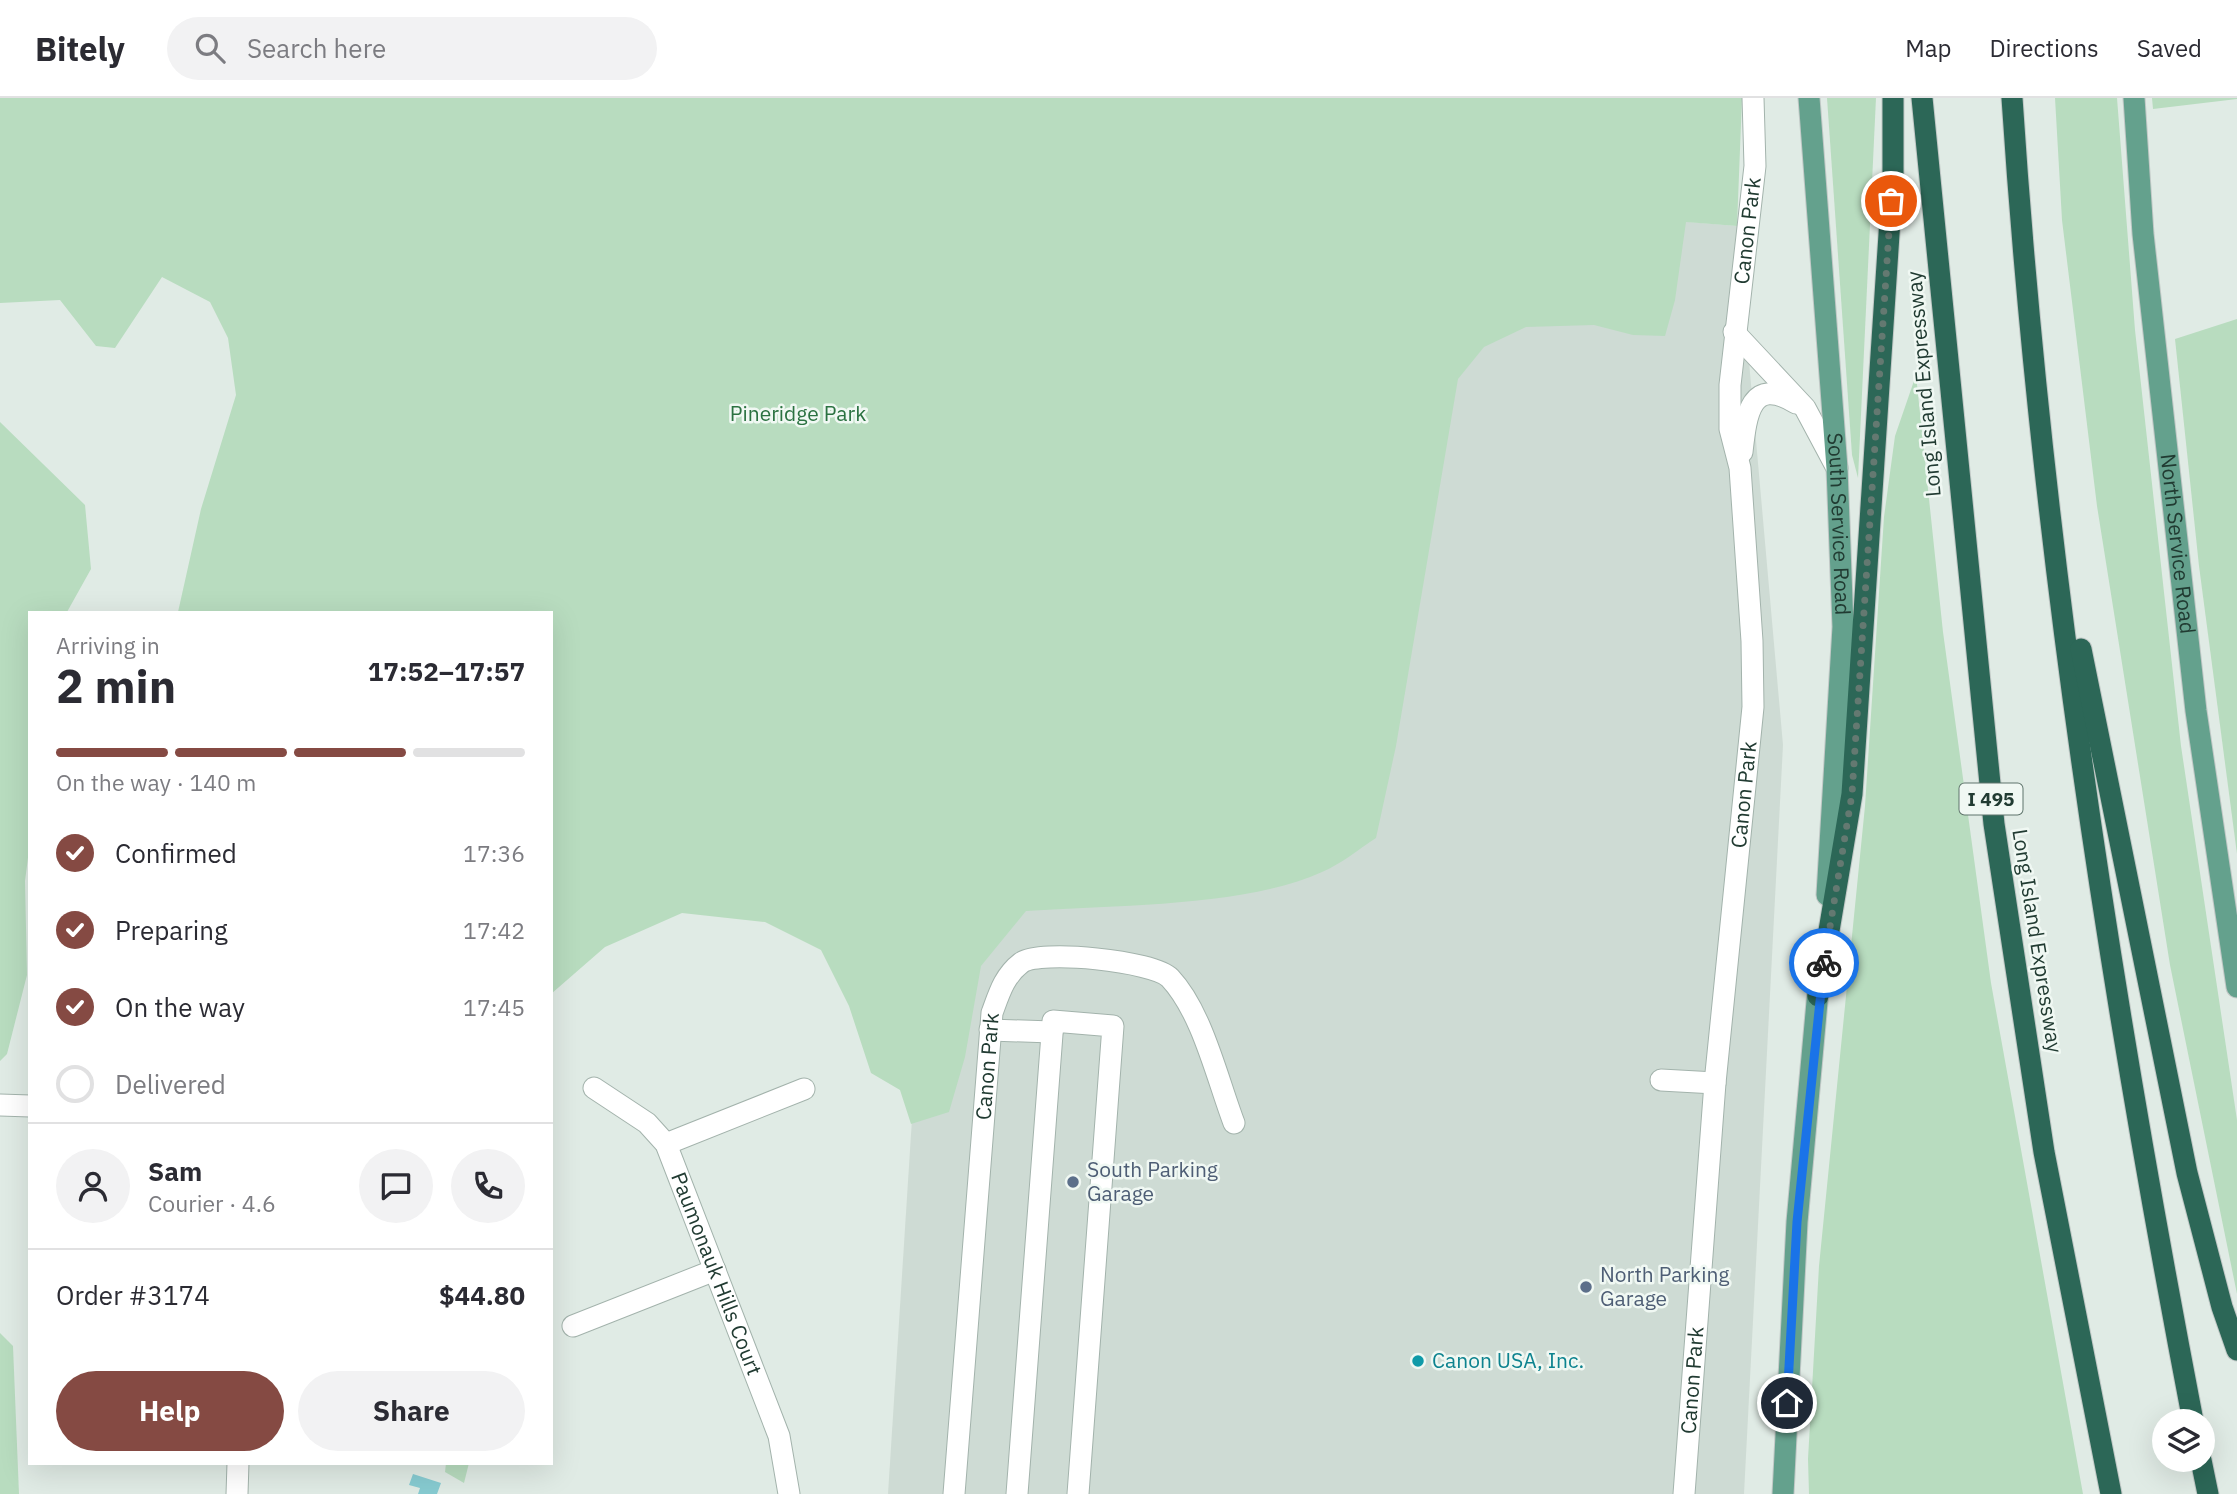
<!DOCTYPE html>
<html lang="en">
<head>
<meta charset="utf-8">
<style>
  body { margin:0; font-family:"IBM Plex Sans",sans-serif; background:#f2f2f3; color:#2b2b33; height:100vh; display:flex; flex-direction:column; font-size:26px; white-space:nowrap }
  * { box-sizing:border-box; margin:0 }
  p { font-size:23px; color:#7c7c81 }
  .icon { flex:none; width:38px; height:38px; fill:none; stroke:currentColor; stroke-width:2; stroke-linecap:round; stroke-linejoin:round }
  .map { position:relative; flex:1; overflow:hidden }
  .sheet { position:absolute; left:28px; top:513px; width:525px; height:854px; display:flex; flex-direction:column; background:#fff; border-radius:0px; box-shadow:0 7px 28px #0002 }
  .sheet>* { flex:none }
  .buttons { position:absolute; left:2152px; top:1311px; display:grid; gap:14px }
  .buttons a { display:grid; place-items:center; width:63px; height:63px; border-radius:50%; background:#fff; box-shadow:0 7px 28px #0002; font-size:35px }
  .pin { position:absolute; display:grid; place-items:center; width:60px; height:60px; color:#fff; margin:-30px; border:4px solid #fff; border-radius:50%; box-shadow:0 2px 7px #0007 }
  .courier { position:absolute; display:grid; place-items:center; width:70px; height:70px; margin:-35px; border:5px solid #1a73e8; border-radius:50%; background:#fff; color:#222; box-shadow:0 2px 9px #0007 }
  .head em { font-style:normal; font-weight:800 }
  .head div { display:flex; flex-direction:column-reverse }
  .head { display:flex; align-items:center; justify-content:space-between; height:119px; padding:0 28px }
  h1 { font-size:46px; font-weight:800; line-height:52px }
  .bar { display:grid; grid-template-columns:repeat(4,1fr); gap:10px 7px; align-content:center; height:84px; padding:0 28px }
  .bar i { height:9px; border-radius:5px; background:#e1e1e2 }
  .bar .selected { background:#854a43 }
  .bar p { grid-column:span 4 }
  .line { display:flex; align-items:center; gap:18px; padding:0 28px; border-top:2px solid #e1e1e2 }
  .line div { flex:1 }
  .round { display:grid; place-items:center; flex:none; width:74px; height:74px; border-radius:37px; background:#f2f2f3 }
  ol { padding:0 28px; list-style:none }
  li { display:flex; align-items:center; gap:21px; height:77px }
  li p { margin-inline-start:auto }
  li .icon { padding:7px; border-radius:50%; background:#854a43; color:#fff; stroke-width:4 }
  li:last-child { color:#7c7c81 }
  li i { width:38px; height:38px; border:4px solid #e1e1e2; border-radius:50% }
  .button { display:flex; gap:14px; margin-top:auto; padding:14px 28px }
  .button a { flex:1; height:80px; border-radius:42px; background:#854a43; color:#fff; font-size:28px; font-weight:800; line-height:80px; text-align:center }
  .button a+a { background:#f2f2f3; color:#2b2b33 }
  header { display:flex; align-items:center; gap:42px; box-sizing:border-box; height:98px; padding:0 35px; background:#fff; border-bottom:2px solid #e1e1e2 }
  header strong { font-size:33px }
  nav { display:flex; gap:38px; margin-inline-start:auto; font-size:24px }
  .search { width:490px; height:63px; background:#f2f2f3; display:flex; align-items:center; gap:18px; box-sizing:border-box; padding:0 24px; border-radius:38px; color:#7c7c81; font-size:26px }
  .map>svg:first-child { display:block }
  .built { fill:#cedbd4 }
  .green { fill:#b8dcbf }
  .water { fill:#87cbd1 }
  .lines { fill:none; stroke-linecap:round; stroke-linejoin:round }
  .minor-casing { stroke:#a3b3ac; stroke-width:23 }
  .major-casing { stroke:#c1c8c6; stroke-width:23 }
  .highway-casing { stroke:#c1c8c6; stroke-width:23 }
  .minor { stroke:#fff; stroke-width:21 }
  .major { stroke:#64a18d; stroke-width:21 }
  .highway { stroke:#2c6757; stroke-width:21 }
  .done { stroke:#647971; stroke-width:7; stroke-dasharray:0 12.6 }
  .route { stroke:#1a73e8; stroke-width:9 }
  .service-dot { fill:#5c6f8a; stroke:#f0f8f3; stroke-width:2.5 }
  .culture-dot { fill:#0f9aa8; stroke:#f0f8f3; stroke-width:2.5 }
  .labels { text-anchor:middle; stroke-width:5; stroke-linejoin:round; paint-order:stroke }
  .shield { fill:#f0f8f3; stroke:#5f746c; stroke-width:2 }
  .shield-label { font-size:19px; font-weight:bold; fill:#213b32 }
  .street-label { font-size:21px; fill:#213b32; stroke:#f0f8f3 }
  .park-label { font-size:21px; fill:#2b7241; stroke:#f0f8f3 }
  .service-label { font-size:21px; fill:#4e5e75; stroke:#f0f8f3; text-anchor:start }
  .culture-label { font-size:21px; fill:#0d838f; stroke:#f0f8f3; text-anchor:start }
</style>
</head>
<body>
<header>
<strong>Bitely</strong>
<div class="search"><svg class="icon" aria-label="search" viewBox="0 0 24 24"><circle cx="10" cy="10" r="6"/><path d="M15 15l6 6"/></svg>Search here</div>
<nav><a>Map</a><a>Directions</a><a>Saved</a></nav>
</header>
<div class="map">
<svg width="2237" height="1396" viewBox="0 0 2237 1396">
  <rect width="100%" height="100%" fill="#e0ebe5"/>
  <path class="built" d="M1375,98L1737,128L1783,647L1744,1396H888L939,599Z"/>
  <g class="green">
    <path d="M0,0H1742L1737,128L1686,124L1675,202L1665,238L1633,237L1594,227L1526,229L1484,249L1458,281L1396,648L1376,740C1359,751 1341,766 1322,774C1245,809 1112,807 1026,813L981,868L965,959L949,1014L911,1026L900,992L871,975L849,908L821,852L765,824L682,815L605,849L551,896V514H178L201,411L236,297L228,240L210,204L162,179L115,250L96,248L60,202L0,205Z"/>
    <path d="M1827,0H1876L1858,380L1852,357Z"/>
    <path d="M2055,0H2117L2135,232L2181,648L2237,1022V1196L2170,867L2097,408L2062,122Z"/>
    <path d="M2152,0H2237V1L2153,11Z"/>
    <path d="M2237,221V756L2199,468L2175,241Z"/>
    <path d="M1916,277L1943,534L1991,885L2083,1396H1809L1808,1361L1819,1168L1865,708L1884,419L1895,338Z"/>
    <path d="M0,324L85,407L91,471L67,514H30V744L25,783L27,877L7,956L0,963Z"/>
    <path d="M0,1235L13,1248L19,1396H0Z"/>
    <path d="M446,1365H469L464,1385L445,1374Z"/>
  </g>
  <path class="water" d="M413,1376L441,1385L437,1396H418L420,1390L409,1387Z"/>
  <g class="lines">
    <g class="minor-casing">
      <g id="minor">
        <path d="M1734,234L1805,310L1837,370"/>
        <path d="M1742,354C1746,318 1750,277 1796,305"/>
        <path d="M990,932L1052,934"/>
        <path d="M1661,982L1715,985"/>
        <path id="s1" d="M594,990L647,1025L666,1046L779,1338L789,1396"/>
        <path d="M0,1007L30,1008"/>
        <path d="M666,1046L804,991"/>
        <path d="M573,1228L715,1172"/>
        <path d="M237,1396L238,1365"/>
        <path id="s2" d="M954,1396L992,915C999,896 1004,878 1021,865C1039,851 1154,863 1170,880C1202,914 1217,980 1234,1025"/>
        <path d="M1017,1396L1053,923L1113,928L1078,1396"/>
        <path id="s3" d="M1684,1396L1715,985L1753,609L1752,543L1740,370L1730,331V287L1755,68L1753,0"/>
      </g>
    </g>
    <g class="major-casing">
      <g id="major">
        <path id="s4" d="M1809,0L1837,370L1843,529L1827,797"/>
        <path id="s5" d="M2134,0L2143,136L2196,613L2237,889"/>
        <path d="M1783,1396L1797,1124L1819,882"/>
      </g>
    </g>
    <g class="highway-casing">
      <g id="highway">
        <path d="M1922,0L1994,726L2044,1054L2111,1396"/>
        <path d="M2012,0C2041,444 2109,886 2193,1323"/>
        <path d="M2081,551L2187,1075L2222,1209L2237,1252"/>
        <path d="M1818,898L1852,696L1893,76V0"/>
        <path d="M2201,1362L2208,1396"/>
      </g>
    </g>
    <use href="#minor" class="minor"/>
    <use href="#major" class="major"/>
    <use href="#highway" class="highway"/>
  </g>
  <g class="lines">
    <path class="done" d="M1824,865L1852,696L1891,103"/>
    <path class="route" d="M1787,1305L1797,1124L1824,865"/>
  </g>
  <g class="service-dot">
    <circle cx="1073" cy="1084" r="7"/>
    <circle cx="1586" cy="1189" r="7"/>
  </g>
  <circle class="culture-dot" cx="1418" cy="1263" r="7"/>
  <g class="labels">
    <rect class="shield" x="1959.5" y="685.5" width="63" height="31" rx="5"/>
    <g class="shield-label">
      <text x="1991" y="708">I 495</text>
    </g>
    <g class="street-label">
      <text dy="7" stroke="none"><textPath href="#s3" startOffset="1269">Canon Park</textPath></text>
      <text transform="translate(1924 286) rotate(-95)" y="7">Long Island Expressway</text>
      <text dy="7" stroke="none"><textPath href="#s4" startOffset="427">South Service Road</textPath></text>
      <text dy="7" stroke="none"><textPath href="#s5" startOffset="448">North Service Road</textPath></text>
      <text dy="7" stroke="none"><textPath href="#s3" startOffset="702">Canon Park</textPath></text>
      <text transform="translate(2037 843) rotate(81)" y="7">Long Island Expressway</text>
      <text dy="7" stroke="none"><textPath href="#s2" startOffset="429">Canon Park</textPath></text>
      <text dy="7" stroke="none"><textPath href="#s1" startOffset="231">Paumonauk Hills Court</textPath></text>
      <text dy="7" stroke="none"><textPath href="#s3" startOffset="114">Canon Park</textPath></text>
    </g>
    <g class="park-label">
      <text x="798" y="323">Pineridge Park</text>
    </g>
    <g class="service-label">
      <text x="1087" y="1079">South Parking<tspan x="1087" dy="24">Garage</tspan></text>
      <text x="1600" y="1184">North Parking<tspan x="1600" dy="24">Garage</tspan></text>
    </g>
    <g class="culture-label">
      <text x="1432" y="1270">Canon USA, Inc.</text>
    </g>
  </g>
</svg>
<div class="buttons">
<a><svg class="icon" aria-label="layers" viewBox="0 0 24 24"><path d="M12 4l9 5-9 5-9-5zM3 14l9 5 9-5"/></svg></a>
</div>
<div class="pin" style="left:1891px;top:103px;background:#ea580c"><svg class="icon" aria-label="bag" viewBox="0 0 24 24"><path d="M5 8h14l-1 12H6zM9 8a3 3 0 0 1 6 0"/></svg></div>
<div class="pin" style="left:1787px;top:1305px;background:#1f2937"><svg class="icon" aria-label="home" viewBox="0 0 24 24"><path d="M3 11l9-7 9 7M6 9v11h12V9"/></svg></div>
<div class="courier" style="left:1824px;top:865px"><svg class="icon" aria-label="bike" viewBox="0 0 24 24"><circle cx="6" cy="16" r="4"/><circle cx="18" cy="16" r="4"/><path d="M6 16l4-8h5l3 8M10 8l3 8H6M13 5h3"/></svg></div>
<section class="sheet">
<div class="head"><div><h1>2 min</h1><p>Arriving in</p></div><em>17:52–17:57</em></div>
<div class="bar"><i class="selected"></i><i class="selected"></i><i class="selected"></i><i></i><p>On the way · 140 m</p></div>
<ol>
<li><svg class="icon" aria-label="check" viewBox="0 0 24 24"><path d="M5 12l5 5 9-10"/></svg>Confirmed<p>17:36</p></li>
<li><svg class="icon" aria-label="check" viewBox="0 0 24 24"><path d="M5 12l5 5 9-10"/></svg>Preparing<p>17:42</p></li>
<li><svg class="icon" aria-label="check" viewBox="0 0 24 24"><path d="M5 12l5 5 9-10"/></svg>On the way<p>17:45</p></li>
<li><i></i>Delivered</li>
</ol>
<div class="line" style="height:126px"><a class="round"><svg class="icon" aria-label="person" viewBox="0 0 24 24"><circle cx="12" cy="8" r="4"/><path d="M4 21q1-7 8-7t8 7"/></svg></a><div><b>Sam</b><p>Courier · 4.6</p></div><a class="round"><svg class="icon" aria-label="chat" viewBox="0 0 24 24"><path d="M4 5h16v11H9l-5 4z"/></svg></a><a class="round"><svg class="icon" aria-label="phone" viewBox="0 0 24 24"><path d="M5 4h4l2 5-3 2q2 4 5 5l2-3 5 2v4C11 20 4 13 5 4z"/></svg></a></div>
<div class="line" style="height:91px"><div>Order #3174</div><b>$44.80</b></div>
<div class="button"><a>Help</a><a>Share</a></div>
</section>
</div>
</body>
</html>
